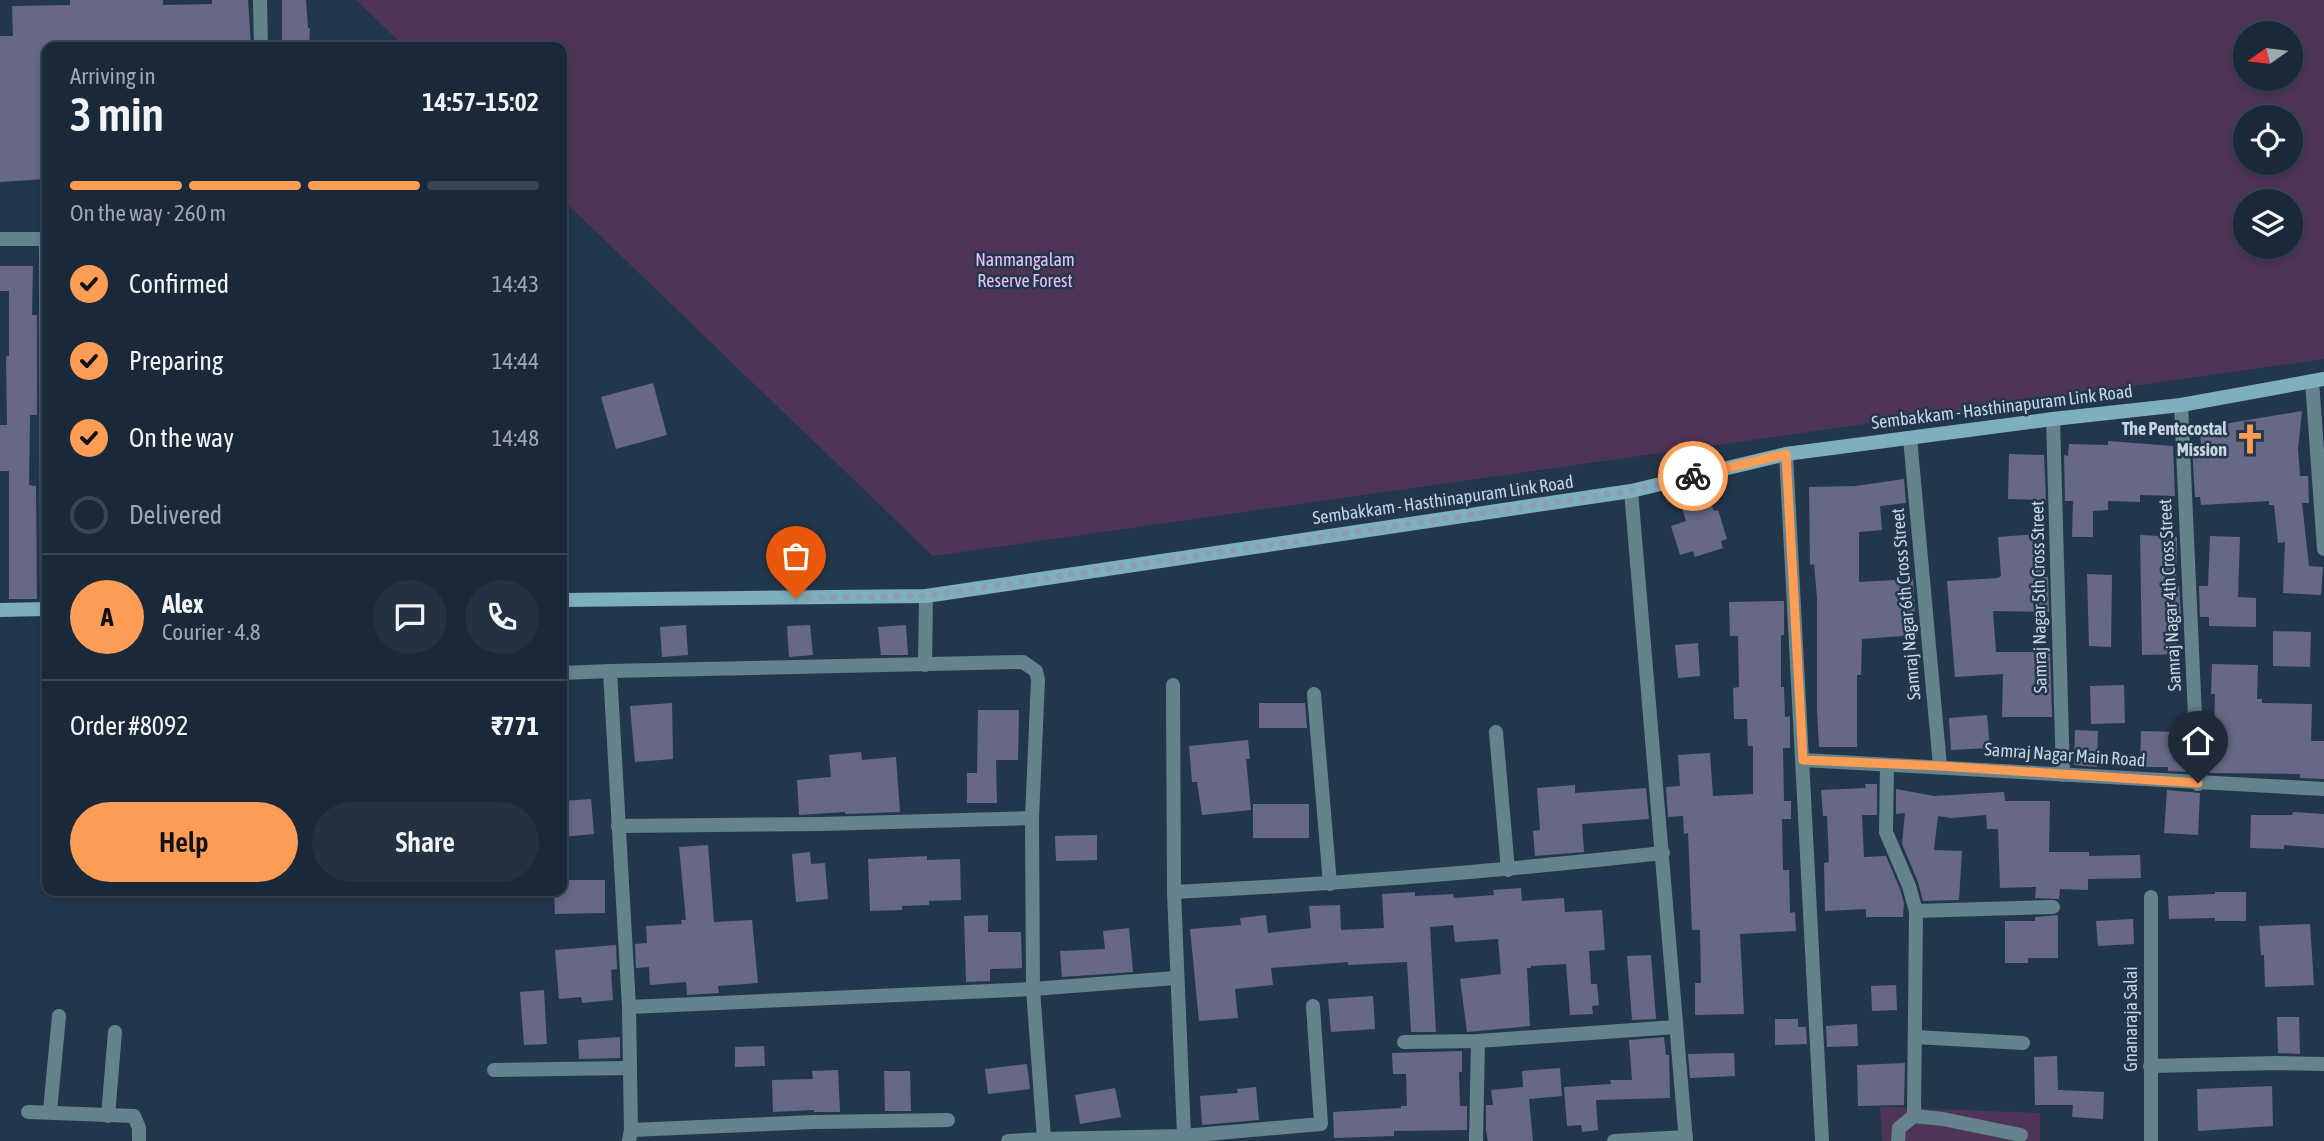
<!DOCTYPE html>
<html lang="en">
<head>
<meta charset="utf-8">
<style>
  body { margin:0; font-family:"Asap Condensed",sans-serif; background:#233141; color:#f1f3f6; height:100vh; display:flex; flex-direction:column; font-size:26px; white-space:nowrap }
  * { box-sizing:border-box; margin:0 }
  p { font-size:23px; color:#9fa6ae }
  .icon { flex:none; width:38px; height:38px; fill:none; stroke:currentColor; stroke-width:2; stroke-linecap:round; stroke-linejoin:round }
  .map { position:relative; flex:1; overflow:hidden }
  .side { position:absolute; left:42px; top:42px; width:525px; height:854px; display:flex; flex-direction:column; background:#1a2939; border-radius:14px; box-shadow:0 4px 10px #0003,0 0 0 2px #384553 }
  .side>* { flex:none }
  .needle { width:46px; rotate:256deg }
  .buttons { position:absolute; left:2233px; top:21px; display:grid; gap:14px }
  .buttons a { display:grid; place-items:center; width:70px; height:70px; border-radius:50%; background:#1a2939; box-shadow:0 4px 10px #0003,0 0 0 2px #384553; font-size:35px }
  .pin { position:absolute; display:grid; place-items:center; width:60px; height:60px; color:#fff; margin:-72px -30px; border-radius:50% 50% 50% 0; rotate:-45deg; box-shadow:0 0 7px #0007 }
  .pin .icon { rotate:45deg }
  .courier { position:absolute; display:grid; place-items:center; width:70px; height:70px; margin:-35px; border:5px solid #fd9d55; border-radius:50%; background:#fff; color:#222; box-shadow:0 2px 9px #0007 }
  .head em { font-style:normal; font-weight:600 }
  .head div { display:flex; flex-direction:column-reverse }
  .head { display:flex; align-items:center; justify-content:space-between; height:119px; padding:0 28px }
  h1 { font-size:46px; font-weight:600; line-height:52px }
  .bar { display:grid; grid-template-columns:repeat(4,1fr); gap:10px 7px; align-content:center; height:84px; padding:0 28px }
  .bar i { height:9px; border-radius:5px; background:#384553 }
  .bar .current { background:#fd9d55 }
  .bar p { grid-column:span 4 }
  .line { display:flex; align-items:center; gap:18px; padding:0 28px; border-top:2px solid #384553 }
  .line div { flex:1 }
  .round { display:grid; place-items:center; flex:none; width:74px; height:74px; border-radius:37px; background:#233141 }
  ol { padding:0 28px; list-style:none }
  li { display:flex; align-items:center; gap:21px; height:77px }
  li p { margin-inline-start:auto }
  li .icon { padding:7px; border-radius:50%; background:#fd9d55; color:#111; stroke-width:4 }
  li:last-child { color:#9fa6ae }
  li i { width:38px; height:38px; border:4px solid #384553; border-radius:50% }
  .action { display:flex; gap:14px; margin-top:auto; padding:14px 28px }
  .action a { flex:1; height:80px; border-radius:42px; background:#fd9d55; color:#111; font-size:28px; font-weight:600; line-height:80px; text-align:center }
  .action a+a { background:#233141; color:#f1f3f6 }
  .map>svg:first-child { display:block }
  .green { fill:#4e3558; fill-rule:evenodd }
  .building { fill:#676885 }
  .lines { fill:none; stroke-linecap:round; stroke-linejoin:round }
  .street { stroke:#64838c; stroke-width:14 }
  .secondary { stroke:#7dafbd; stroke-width:14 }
  .done { stroke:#8e9dad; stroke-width:7; stroke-dasharray:0 12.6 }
  .route { stroke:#fd9d55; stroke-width:9 }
  .labels { text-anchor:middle; stroke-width:5; stroke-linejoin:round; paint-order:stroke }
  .park-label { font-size:18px; fill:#eac0fa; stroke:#23374c }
  .street-label { font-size:18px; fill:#c7d4e1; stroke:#23374c }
  .poi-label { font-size:18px; font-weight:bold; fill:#c7d4e1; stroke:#23374c; text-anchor:end }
</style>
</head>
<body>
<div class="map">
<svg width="2324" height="1141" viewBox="0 0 2324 1141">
  <rect width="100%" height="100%" fill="#23374c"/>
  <g class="green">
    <path d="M356,0H2324V359L933,556L562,199V47H405ZM2245,33H2291V79H2245ZM2245,117H2291V163H2245ZM2245,201H2291V247H2245Z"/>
    <path d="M1880,1107L2040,1113V1141H1882Z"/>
  </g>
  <g class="building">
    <path d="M70,0H163V5L212,4V0H248L251,46L47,47V179L0,182V36H13L12,6L70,5Z"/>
    <path d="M282,0H306L308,28H310L309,47H282Z"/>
    <path d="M0,266H33L32,315H37V415H30L29,485L36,486L37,599H9V471H0V425H7L6,356H9V291H0Z"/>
    <path d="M653,383L667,435L616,449L601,397Z"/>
    <path d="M2302,411L2298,449L2300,476H2308L2309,503H2302L2309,566L2323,567L2321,595L2283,593L2285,542L2278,543L2274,505H2269V501L2201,505L2200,497H2195L2192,446L2201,447L2200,428Z"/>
    <path d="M2108,441L2173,446L2175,496L2140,495V502L2108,501V510L2093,511V537H2072L2073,501H2065L2064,455L2068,456L2069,444L2108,445Z"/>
    <path d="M2009,454L2044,455L2046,500L2008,499Z"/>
    <path d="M1904,479L1906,503L1880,506L1882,530L1859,532V582L1913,579L1916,635L1862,639L1861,675H1857V747H1819L1817,710V598L1814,564L1810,565L1809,487L1856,486Z"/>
    <path d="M1709,496L1714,511L1718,510L1727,539L1721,541L1723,548L1695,557L1693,551L1680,555L1671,526L1686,521L1681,505Z"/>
    <path d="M2039,534L2042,577H2048L2049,612L1993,611L1996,652H2050L2052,717H2002L2003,674L1955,677L1947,581L1998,578L2001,576L1998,537Z"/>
    <path d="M2140,535L2177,537L2176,586H2179L2181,617H2178V654L2142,655Z"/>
    <path d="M2210,536L2240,537L2238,597L2256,598V627L2209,626V617H2200L2199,586H2208Z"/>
    <path d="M2087,574L2112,575L2111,647L2089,646Z"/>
    <path d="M1784,601V635H1781V687H1784L1785,717L1790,716V748H1783L1784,801H1791V819H1782L1783,870H1789L1790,913L1795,912L1796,931L1740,934L1744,1014L1695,1015V983H1701L1700,930H1692L1688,833L1684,834L1683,816L1668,817L1666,787L1680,786L1678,755L1710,753L1713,796L1753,794V746H1748L1747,719H1734L1733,688L1739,687L1738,636H1730L1729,602Z"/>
    <path d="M686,625L688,655L662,657L660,627Z"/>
    <path d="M810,625L813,655L789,657L787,626Z"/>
    <path d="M906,625L908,655H881L878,627Z"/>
    <path d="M2273,631L2311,632L2310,667L2273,666Z"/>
    <path d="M1698,643L1700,676L1678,678L1675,645Z"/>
    <path d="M2212,664L2258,665L2257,699H2262V703L2312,704L2311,741H2324V779L2300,778V774L2207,773V733H2214L2215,694H2211Z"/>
    <path d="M2124,685L2125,723L2091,724L2090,686Z"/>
    <path d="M672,703L673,759L635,762L630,706Z"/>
    <path d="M1259,703H1305L1307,728H1259Z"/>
    <path d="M978,710H1019L1018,760H996L997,803H967V773H977Z"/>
    <path d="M1987,715L1990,748L1951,750L1949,718Z"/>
    <path d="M2075,730L2098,731L2097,767L2074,765Z"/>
    <path d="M2141,731L2180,732V743H2187L2188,772L2168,771V767H2140Z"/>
    <path d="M1248,740L1250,759H1246L1251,810L1202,815L1197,782H1192L1189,746Z"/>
    <path d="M861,752L862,760L896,757L900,812L845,814V812L799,815L797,780L831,777L829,755Z"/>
    <path d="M1865,784H1877V815H1862L1864,857L1886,856L1900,889L1904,903L1903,917H1866V909L1825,911L1824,863L1829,862L1827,816H1823L1821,790L1866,788Z"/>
    <path d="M1575,785V793L1646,788L1649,819L1582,824L1584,852L1535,856L1533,831L1540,830L1537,788Z"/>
    <path d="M1896,789L1934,796L2004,792L2005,801H2050L2049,852H2089V856L2140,855L2141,878L2088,879V890L2060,889L2059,899L2035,898L2036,887L2000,888L1998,829H1987L1986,815L1951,818L1938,816L1934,850L1962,851L1959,900L1923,901L1918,882L1902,844L1905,813L1896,814Z"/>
    <path d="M2167,790L2200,793L2198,835L2164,833Z"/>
    <path d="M591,799L594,834L562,837V801Z"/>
    <rect x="1253" y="804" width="56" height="34"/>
    <path d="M2293,812L2324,814V848L2284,845V849L2250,848L2251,815H2292Z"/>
    <path d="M1097,835V860L1056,861L1055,836Z"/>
    <path d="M708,845L714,922L752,920L758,983L718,986L719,993L687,995L686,982L650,985L649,967L636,968L635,944L647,943L646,926L682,924L681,920H686L679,847Z"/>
    <path d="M810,852L811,864L825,863L828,899L796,902L792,854Z"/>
    <path d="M927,856V860L960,859L961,900L929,901V905L902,906V910L870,911L868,859Z"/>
    <path d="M562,880H605V913L555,914L554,891H562Z"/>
    <path d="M1521,888L1522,901L1564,898L1565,912L1602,910L1605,950L1589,951L1591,984H1597L1599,1005L1592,1006L1593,1014L1570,1015L1566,964L1531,966V968H1527L1530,1026L1467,1032L1460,979L1501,974L1498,939L1455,942L1453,925L1430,927L1436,1032H1411L1407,962L1348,965V962L1271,968L1273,985L1235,989L1238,1018L1199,1021L1190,929L1241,925L1240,918L1266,915L1268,933L1311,928L1309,906L1340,905L1341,930L1384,928L1382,894L1415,892V896L1453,894L1454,898L1494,895L1493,890Z"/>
    <path d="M2215,892H2246V921H2215V918L2169,919L2168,896L2215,894Z"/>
    <path d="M988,915V932H1021L1022,968L990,969V981L966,982L964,916Z"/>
    <path d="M2058,915V958H2028V963H2005V921H2035V917Z"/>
    <path d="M2133,919L2134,944L2098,946L2096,921Z"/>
    <path d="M2310,924L2314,985L2265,987L2264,955H2261L2259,926Z"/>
    <path d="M1129,928L1133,972L1062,977L1060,951L1105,949L1103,931Z"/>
    <path d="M616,945L617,969L611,970L613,1000L582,1003L581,997L559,999L555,950Z"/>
    <path d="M1651,955L1656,1019L1632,1020L1627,956Z"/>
    <path d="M1896,985L1897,1010L1872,1011L1871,986Z"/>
    <path d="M544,990L547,1044L524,1045L520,992Z"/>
    <path d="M1373,996L1375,1029L1331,1032L1328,999Z"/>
    <path d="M2277,1017H2299L2300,1054L2278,1053Z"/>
    <path d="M1775,1019H1798V1027H1806L1807,1044L1775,1045Z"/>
    <path d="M1857,1024L1858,1046L1827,1047L1826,1026Z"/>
    <path d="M620,1037V1058L579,1059L578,1040Z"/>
    <path d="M1664,1037L1666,1055H1669L1670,1098L1596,1100L1598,1130L1582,1132L1581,1125L1567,1126L1564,1087L1611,1084L1610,1080H1632L1629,1040Z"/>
    <path d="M764,1046L765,1066L735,1067V1047Z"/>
    <path d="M1462,1051V1072H1459L1460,1106H1467V1130L1394,1131V1136L1334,1138L1333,1112L1401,1108V1106H1407L1406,1074H1393L1392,1053Z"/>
    <path d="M1734,1053L1735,1076L1690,1078L1688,1054Z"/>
    <path d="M2057,1056L2058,1090L2104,1092L2103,1119L2072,1117L2073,1105H2035L2034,1057Z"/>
    <path d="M1905,1063L1904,1105L1858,1106L1857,1065Z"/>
    <path d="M1027,1064L1030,1089L988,1094L985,1069Z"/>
    <path d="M1560,1068L1562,1096L1529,1099L1533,1141H1488L1486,1130V1105H1493L1491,1090L1523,1087L1522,1071Z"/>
    <path d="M838,1070L840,1112H814V1110L773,1112L772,1080L813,1079L812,1071Z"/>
    <path d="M884,1071H910L911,1111H885Z"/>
    <path d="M2272,1086L2273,1126L2198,1131L2197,1089Z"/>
    <path d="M1256,1087L1259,1120L1202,1125L1200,1096L1238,1093L1237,1089Z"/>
    <path d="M1115,1088L1121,1117L1080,1124L1075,1095Z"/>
  </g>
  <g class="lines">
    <g class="street">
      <path d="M260,0L261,47"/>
      <path d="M0,239H47"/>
      <path d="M46,239L47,609"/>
      <path d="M2312,381L2324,549"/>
      <path d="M2181,405L2198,784"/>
      <path d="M2053,419L2063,775"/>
      <path d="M1910,438L1940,766"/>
      <path d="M1786,454L1822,1141"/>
      <path d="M1631,491L1686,1141"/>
      <path d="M925,665L926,596"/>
      <path d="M562,673L610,671"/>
      <path d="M1173,685L1174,892L1184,1136"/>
      <path d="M1314,694L1330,884"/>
      <path d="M1496,732L1508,870"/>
      <path d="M1803,760L2324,789"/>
      <path d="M1887,765L1886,832L1909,886L1916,911L1914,1116"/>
      <path d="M618,826L821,824L1032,818"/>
      <path d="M1174,892C1337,884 1500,871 1663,853"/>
      <path d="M1916,911L2053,907"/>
      <path d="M629,1007L1033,989L1175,978"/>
      <path d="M1915,1037L2023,1043"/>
      <path d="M1404,1042L1478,1041L1676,1027"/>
      <path d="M2150,1066L2276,1063L2324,1064"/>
      <path d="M494,1070L630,1068"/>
      <path d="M50,1111L59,1016"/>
      <path d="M28,1112L134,1116L139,1128V1141"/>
      <path d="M108,1116L115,1032"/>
      <path d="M631,1130L814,1122L948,1120"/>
      <path d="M1044,1139L1184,1136L1321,1124L1313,1006"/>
      <path d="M629,1141L631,1130L629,1007L610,671L1023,662L1036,671L1038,680L1032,818L1033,989L1044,1139L1008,1141"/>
      <path d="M1476,1141L1478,1041"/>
      <path d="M1614,1141L1686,1137"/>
      <path d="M1898,1141L1899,1128L1914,1116L1943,1119L2021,1135"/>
      <path d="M2151,1141V897"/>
    </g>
    <g class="secondary">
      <path d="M562,600L926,596L1631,491L1786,454L2053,419L2181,405L2324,379"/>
      <path d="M0,610L47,609"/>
    </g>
  </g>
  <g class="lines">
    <path class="done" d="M796,598L926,596L1630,491L1693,476"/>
    <path class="route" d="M1693,476L1786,454L1803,760L1940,766L2198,783"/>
  </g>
  <defs>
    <g id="church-bare" transform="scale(2.415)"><path d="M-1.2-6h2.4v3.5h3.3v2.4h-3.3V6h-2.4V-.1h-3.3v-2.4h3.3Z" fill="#fd9d55" stroke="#23374c" stroke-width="2.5" paint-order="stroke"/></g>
  </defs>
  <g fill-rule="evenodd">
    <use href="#church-bare" x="2250" y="439"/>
  </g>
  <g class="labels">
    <g class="park-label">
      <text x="1025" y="266">Nanmangalam<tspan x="1025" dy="21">Reserve Forest</tspan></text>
    </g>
    <g class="street-label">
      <text transform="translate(2002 407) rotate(-7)" y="6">Sembakkam - Hasthinapuram Link Road</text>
      <text transform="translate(1443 500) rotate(-8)" y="6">Sembakkam - Hasthinapuram Link Road</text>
      <text transform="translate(2170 595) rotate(-93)" y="6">Samraj Nagar 4th Cross Street</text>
      <text transform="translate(2039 597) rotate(-91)" y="6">Samraj Nagar 5th Cross Street</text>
      <text transform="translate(1906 604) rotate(-95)" y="6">Samraj Nagar 6th Cross Street</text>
      <text transform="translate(2065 755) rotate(4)" y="6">Samraj Nagar Main Road</text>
      <text transform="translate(2131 1019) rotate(-90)" y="6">Gnanaraja Salai</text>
    </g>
    <g class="poi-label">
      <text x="2227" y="435">The Pentecostal<tspan x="2227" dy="21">Mission</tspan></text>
    </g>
  </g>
</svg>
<div class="buttons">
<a><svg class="needle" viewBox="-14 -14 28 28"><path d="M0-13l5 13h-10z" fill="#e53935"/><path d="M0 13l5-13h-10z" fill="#9fa6ae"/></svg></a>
<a><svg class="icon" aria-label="locate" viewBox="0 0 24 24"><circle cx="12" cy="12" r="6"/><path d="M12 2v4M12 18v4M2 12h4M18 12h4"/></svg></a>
<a><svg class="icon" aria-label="layers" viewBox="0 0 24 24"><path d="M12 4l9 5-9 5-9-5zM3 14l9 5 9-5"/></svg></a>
</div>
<div class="pin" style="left:796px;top:598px;background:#ea580c"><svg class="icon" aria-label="bag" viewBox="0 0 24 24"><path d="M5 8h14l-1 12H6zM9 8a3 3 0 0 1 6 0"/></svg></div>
<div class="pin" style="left:2198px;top:783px;background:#1f2937"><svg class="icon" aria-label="home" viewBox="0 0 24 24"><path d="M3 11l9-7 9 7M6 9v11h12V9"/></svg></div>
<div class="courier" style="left:1693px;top:476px"><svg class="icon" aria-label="bike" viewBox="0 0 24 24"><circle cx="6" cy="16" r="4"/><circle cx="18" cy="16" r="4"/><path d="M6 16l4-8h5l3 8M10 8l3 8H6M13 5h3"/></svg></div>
<section class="side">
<div class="head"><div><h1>3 min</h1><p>Arriving in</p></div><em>14:57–15:02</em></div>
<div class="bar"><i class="current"></i><i class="current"></i><i class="current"></i><i></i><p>On the way · 260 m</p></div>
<ol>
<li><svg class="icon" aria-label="check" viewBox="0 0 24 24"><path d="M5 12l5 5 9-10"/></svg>Confirmed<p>14:43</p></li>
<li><svg class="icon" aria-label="check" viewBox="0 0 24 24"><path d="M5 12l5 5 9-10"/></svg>Preparing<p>14:44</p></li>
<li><svg class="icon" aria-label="check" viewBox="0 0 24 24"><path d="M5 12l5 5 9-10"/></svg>On the way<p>14:48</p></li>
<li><i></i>Delivered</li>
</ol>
<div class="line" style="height:126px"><b class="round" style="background:#fd9d55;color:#111">A</b><div><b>Alex</b><p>Courier · 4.8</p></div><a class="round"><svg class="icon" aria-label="chat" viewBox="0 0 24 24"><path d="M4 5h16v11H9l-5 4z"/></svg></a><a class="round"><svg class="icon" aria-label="phone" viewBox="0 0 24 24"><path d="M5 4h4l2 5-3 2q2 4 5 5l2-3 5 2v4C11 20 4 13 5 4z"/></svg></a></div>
<div class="line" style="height:91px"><div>Order #8092</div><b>₹771</b></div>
<div class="action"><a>Help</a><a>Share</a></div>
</section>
</div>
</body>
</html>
